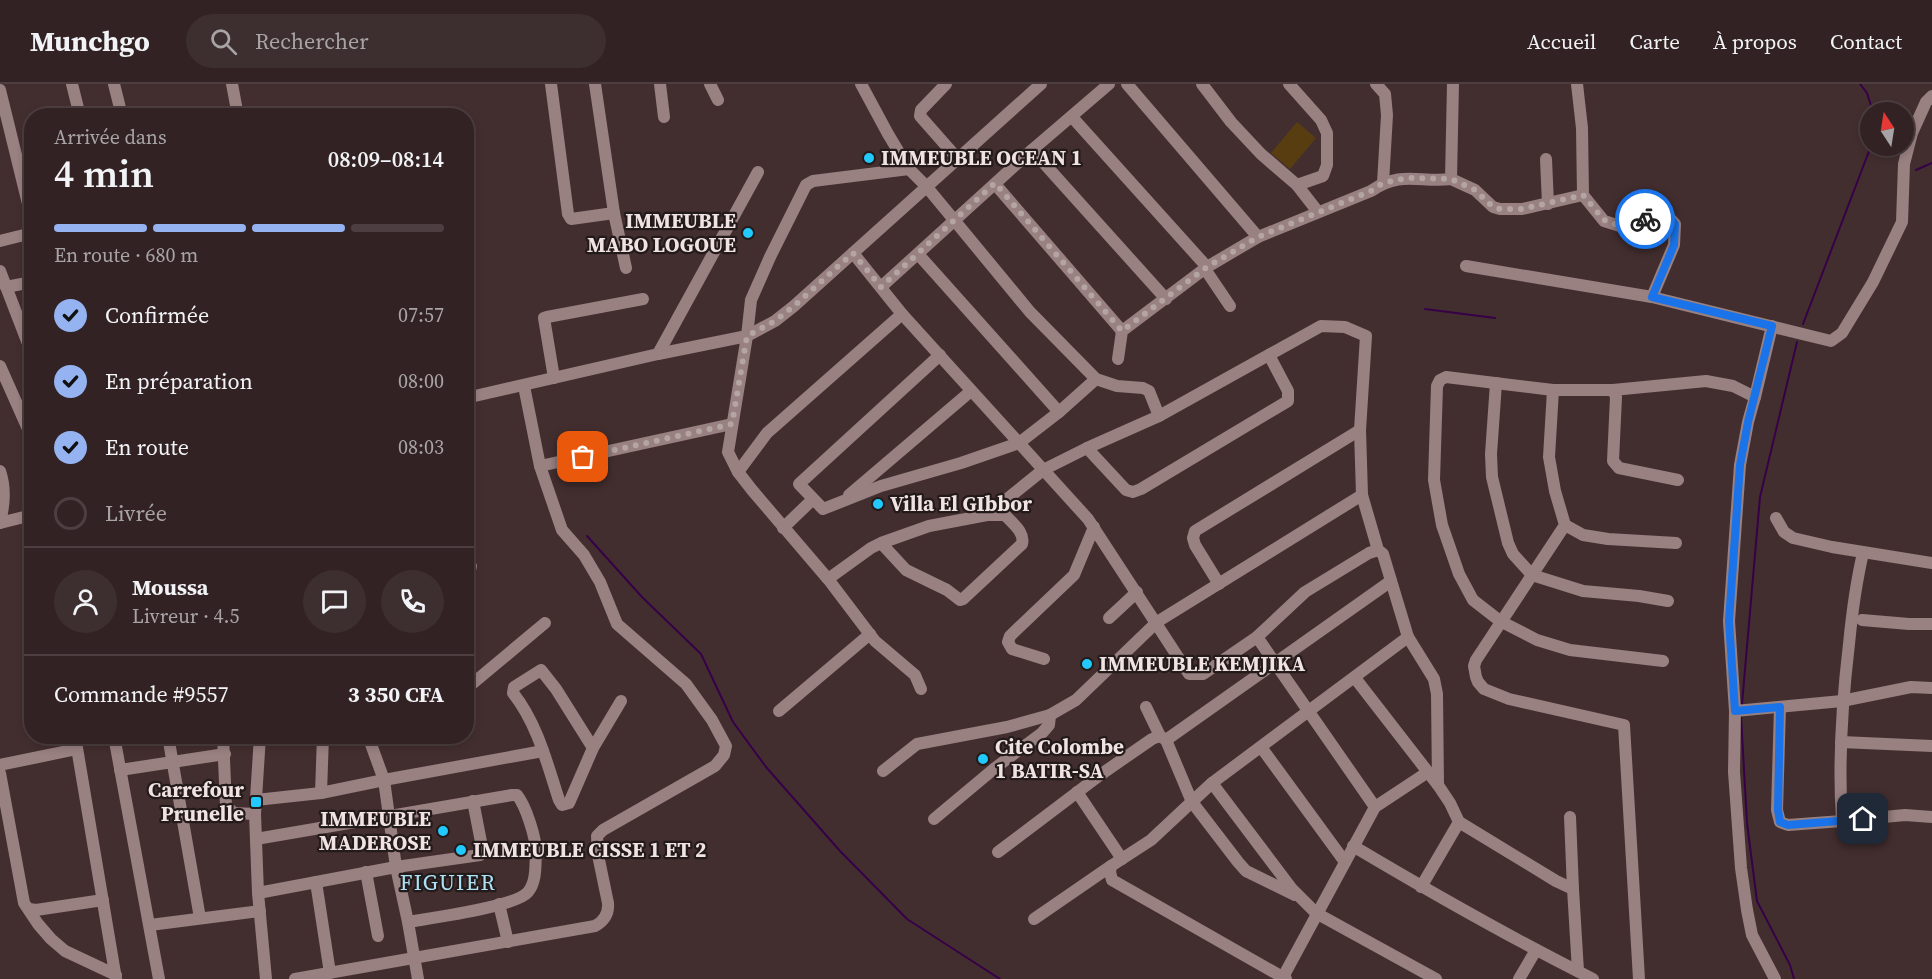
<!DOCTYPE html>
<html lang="fr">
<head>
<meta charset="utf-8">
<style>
  body { margin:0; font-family:"Source Serif 4",serif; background:#3d2f30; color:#f1f3f6; height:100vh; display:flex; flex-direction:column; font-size:22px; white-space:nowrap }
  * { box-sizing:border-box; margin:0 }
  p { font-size:20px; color:#a8a4a6 }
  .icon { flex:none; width:33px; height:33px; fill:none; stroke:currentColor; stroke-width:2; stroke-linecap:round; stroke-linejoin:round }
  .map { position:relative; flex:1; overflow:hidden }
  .sheet { position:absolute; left:24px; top:24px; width:450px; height:636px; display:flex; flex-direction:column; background:#322223; border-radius:24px; box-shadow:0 3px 9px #0003,0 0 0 2px #4d3f41 }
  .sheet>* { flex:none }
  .needle { width:39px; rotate:348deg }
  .controls { position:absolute; left:1860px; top:18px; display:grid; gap:12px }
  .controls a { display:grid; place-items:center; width:54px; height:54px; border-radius:50%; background:#322223; box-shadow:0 3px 9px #0003,0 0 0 2px #4d3f41; font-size:30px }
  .pin { position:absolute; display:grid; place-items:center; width:51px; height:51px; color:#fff; margin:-26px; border-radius:12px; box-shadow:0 3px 9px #0006 }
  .courier { position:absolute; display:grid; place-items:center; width:60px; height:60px; margin:-30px; border:4px solid #1a73e8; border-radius:50%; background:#fff; color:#222; box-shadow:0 2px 8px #0007 }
  .overview em { font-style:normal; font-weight:600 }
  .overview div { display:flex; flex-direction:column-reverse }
  .overview { display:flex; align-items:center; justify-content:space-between; height:102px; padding:0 30px }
  h1 { font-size:39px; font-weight:600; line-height:45px }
  .bar { display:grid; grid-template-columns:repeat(4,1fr); gap:9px 6px; align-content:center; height:72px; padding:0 30px }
  .bar i { height:8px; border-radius:4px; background:#4d3f41 }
  .bar .current { background:#95b2f1 }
  .bar p { grid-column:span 4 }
  .line { display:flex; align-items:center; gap:15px; padding:0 30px; border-top:2px solid #4d3f41 }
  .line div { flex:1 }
  .round { display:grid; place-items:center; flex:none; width:63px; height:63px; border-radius:32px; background:#3d2f30 }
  ol { padding:0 30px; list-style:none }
  li { display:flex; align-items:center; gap:18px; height:66px }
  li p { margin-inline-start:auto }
  li .icon { padding:6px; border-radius:50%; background:#95b2f1; color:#111; stroke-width:4 }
  li:last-child { color:#a8a4a6 }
  li i { width:33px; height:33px; border:3px solid #4d3f41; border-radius:50% }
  header { display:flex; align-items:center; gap:36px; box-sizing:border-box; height:84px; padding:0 30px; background:#322223; border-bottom:2px solid #4d3f41 }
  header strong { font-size:28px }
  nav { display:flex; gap:33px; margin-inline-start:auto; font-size:21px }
  .search { width:420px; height:54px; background:#3d2f30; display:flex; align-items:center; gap:15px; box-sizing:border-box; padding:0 21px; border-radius:33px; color:#a8a4a6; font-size:22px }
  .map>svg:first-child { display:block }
  .green { fill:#583d11 }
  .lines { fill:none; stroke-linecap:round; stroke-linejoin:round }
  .stream { stroke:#370148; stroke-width:2 }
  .minor { stroke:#998081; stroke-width:12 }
  .done { stroke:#b4a4a4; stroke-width:6; stroke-dasharray:0 10.8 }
  .route { stroke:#1a73e8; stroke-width:8 }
  .poi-dot { fill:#21c9fd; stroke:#231a1a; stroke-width:2 }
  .labels { text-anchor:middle; stroke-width:4.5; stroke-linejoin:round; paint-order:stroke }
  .poi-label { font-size:21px; font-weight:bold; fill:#f1e3e3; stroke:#231a1a; text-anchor:start }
  .neighbourhood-label { font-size:22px; letter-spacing:1.5px; fill:#aee0f6; stroke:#231a1a }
</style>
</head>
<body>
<header>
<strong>Munchgo</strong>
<div class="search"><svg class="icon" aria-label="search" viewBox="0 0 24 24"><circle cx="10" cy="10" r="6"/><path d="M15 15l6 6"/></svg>Rechercher</div>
<nav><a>Accueil</a><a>Carte</a><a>À propos</a><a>Contact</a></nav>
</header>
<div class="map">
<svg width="1932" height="895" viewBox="0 0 1932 895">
  <rect width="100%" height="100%" fill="#432e2f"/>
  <path class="green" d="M1297,38L1316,54L1290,85L1271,69Z"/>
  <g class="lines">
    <g class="stream">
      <path d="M1860,0L1867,9L1873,28"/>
      <path d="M1916,86L1932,79"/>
      <path d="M1425,225L1495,234"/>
      <path d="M1803,240L1871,62"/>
      <path d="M587,452L642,513L701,570L733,638L766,683L840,767L907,835L1000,895"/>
      <path d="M1742,620L1760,413L1797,258"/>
      <path d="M1741,632L1747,739L1757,817L1790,881L1794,895"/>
    </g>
    <g class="minor">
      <path d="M72,0L80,32"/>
      <path d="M114,0L122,32"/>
      <path d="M232,0L238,32"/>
      <path d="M551,0L568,130L571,135L614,129"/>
      <path d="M595,0L614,129L626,184"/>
      <path d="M660,0L664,33"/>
      <path d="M710,0L718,16"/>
      <path d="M861,0L888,50L909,85L926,102L1030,228L1096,295L1117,302L1143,304L1149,307L1159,332"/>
      <path d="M946,0L921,26L920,32L957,74"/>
      <path d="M1127,0L1258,153"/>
      <path d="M1202,0L1231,38L1261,70L1297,101L1318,128"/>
      <path d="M1289,0L1321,36L1327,49V81L1323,92L1297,101"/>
      <path d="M1376,0L1385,10L1387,31L1383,99"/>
      <path d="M1577,0L1582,44L1583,111L1604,137L1620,142L1666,130L1675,140L1674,161L1652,213"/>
      <path d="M0,6L32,136"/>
      <path d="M1072,33L1207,183"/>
      <path d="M1032,66L1166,215"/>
      <path d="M1546,75L1548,120"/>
      <path d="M909,85L813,97L806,101L770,173L751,216L747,252L728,368L738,388L752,406L828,495L875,557L915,591L921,605"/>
      <path d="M1451,95L1475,106L1493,123L1500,125H1522L1583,111"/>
      <path d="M995,100L1122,247"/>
      <path d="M0,157L32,149"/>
      <path d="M853,169L902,230L1088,435L1189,590H1203L1257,553L1305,508L1369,469L1378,466"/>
      <path d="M918,170L1059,328"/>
      <path d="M1466,182L1652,213L1831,257L1842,249L1873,198L1902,138L1904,80L1912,49L1926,18L1932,12"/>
      <path d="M1205,185L1230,222"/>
      <path d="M0,187L32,270"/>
      <path d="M6,203L32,198"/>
      <path d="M881,203L1032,66L1109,0"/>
      <path d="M658,270L758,88"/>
      <path d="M940,271L799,400L823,425L881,402L961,379L1019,359L1059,328L1096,295"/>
      <path d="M1118,275L1122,247L1207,183L1258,153L1371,107C1401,86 1420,99 1451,95L1453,0"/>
      <path d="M0,282L32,354"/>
      <path d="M554,294L544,234L547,233L643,215"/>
      <path d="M1496,299L1491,370L1492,393L1508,459L1513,470L1532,491L1583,507L1639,512L1668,517"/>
      <path d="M1553,306L1549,373L1555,407L1565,441L1476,576L1474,582L1476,593L1478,598L1484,605L1509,615L1624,641L1639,895"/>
      <path d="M1613,306L1706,297L1733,302L1755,313L1748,338L1740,381L1729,537L1735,627L1734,688L1741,784L1747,826L1752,851L1775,895"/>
      <path d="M1755,313L1772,242"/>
      <path d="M466,314L658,270L747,252L775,237L794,222L1041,0"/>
      <path d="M1087,364L1126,406L1133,408L1141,405L1288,317V307L1269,271"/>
      <path d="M540,382L732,340"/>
      <path d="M0,387C6,405 4,421 0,439"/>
      <path d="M738,388L767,349L902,230"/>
      <path d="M849,411L971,307"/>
      <path d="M987,431L1043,386L1087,364L1159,332L1321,242L1345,243L1366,252L1360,346L1362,411L1378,466L1383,470L1408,553L1434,595L1437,610L1438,701"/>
      <path d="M1776,434L1784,448L1793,454L1832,463L1932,479"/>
      <path d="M0,439L32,431"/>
      <path d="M1565,441L1583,451L1608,455L1676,459"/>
      <path d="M783,444L812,416"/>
      <path d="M1863,469C1856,499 1852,529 1849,560C1842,619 1838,678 1842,737L1905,731L1932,733"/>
      <path d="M466,476L471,482L469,489L466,492"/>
      <path d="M828,495L871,464L881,459L929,442L987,431H1005C1013,440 1025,448 1022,460L963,515L960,516L947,506L906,486L881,459"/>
      <path d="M1219,500L1195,461L1193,454L1195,447L1360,346"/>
      <path d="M1109,534L1137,508"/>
      <path d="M1862,536L1909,540H1932"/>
      <path d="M1257,553L1375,723"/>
      <path d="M1044,575L1012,565L1008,558L1010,552L1074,491L1094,443"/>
      <path d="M1663,577L1570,566L1537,556L1500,537L1473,516L1459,490L1442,441L1434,396L1437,302L1440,296L1446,293L1553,306H1613L1616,313L1613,377L1619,384L1678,396"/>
      <path d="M1355,594L1438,701L1450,719L1459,738L1556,797L1573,805L1578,887"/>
      <path d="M466,605L545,539"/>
      <path d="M1146,623L1160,652L1166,656L1192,718L1238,778L1246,787L1295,811"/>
      <path d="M1780,623L1777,726L1780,738L1788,741L1842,737"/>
      <path d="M779,627L870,550"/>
      <path d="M1735,627L1842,617L1911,603L1932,604"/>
      <path d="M75,652L116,895"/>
      <path d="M114,652L159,895"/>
      <path d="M168,652L200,834"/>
      <path d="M223,652L226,722L234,729L255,730"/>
      <path d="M260,652L255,730L258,809L266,895"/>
      <path d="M368,652L384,696L396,783L408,838L418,895"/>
      <path d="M1166,656L1391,497"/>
      <path d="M1841,658L1932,662"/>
      <path d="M1261,663L1345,778"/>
      <path d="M593,664L556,605L541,586L514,603L513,609C537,639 547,679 559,716L562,721L569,719L593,664L621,617"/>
      <path d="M0,681L77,665"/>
      <path d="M120,686L225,670"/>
      <path d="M883,687L917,660L1007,643L1050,631L1076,616L1157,538L1362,411"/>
      <path d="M0,689L24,819L38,840L51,855L65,867L116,891"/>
      <path d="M1212,699L1292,805L1316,829L1436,895"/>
      <path d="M1077,708L1122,775"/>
      <path d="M321,709L323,652"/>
      <path d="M256,716L321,709L384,696L543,667"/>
      <path d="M1570,733L1573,805"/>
      <path d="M934,735L995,684L1042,649L1049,641L1050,631"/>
      <path d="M256,755L512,711H517C526,722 536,754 536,768C535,781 537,797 528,808C516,823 431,834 408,838"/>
      <path d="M1353,762C1432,809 1511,854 1593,895"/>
      <path d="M998,768L1100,691L1152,655L1160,652"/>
      <path d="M366,788L378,852"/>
      <path d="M316,798L330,889"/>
      <path d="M1421,803L1459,738"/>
      <path d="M258,809L396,783L480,771L482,763L473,717"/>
      <path d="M499,820L508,858"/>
      <path d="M29,825L36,826L103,816"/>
      <path d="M1034,835L1111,782"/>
      <path d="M150,841L260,827"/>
      <path d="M1283,893L1375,723L1428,688"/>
      <path d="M295,895L595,842C604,837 609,830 608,819L598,771L597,752L603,746L715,682L724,671L726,662L712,636L686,600L617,540L600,498L584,471L562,446L540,382L524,302"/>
      <path d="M1286,895L1112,796L1110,788L1111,782L1151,756L1212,699L1408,553"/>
      <path d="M1519,895L1536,866"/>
    </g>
  </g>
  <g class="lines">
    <path class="done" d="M583,373L732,340L747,252L775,237L794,222L853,169L881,203L995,99L1122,247L1207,183L1258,153L1371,107L1383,99L1407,94L1451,95L1475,106L1493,123L1500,125H1522L1583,111L1604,136L1620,142L1645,135"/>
    <path class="route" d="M1645,135L1666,130L1675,140L1674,161L1652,213L1772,242L1748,338L1740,381L1729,537L1735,627L1780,623L1778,726L1780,738L1788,741L1863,735"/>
  </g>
  <g class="poi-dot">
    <circle cx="869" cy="74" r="6"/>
    <circle cx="748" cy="149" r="6"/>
    <circle cx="878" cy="420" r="6"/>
    <circle cx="1087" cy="580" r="6"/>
    <circle cx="983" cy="675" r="6"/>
    <rect x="250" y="712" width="12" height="12" rx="3"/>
    <circle cx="443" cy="747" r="6"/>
    <circle cx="461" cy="766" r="6"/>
  </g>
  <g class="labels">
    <g class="poi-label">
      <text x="881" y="81">IMMEUBLE OCEAN 1</text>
      <text x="736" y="144" text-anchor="end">IMMEUBLE<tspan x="736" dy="24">MABO LOGOUE</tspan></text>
      <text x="890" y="427">Villa El GIbbor</text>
      <text x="1099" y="587">IMMEUBLE KEMJIKA</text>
      <text x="995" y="670">Cite Colombe<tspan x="995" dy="24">1 BATIR-SA</tspan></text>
      <text x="244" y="713" text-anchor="end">Carrefour<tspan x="244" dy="24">Prunelle</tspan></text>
      <text x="431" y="742" text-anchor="end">IMMEUBLE<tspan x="431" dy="24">MADEROSE</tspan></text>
      <text x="473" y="773">IMMEUBLE CISSE 1 ET 2</text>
    </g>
    <g class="neighbourhood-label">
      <text x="448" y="806">FIGUIER</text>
    </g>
  </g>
</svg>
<div class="controls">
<a><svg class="needle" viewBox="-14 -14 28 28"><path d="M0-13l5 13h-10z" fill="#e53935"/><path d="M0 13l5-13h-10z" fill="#a8a4a6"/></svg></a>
</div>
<div class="pin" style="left:583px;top:373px;background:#ea580c"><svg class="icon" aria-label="bag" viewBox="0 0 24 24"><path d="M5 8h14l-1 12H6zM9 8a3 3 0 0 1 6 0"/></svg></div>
<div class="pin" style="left:1863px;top:735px;background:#1f2937"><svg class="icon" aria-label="home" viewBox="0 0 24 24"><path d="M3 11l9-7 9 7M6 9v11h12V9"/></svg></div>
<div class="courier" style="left:1645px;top:135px"><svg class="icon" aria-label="bike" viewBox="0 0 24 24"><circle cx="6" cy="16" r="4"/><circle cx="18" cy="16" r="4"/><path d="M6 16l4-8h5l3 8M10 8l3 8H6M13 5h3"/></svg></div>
<section class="sheet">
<div class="overview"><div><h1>4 min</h1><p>Arrivée dans</p></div><em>08:09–08:14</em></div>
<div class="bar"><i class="current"></i><i class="current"></i><i class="current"></i><i></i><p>En route · 680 m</p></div>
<ol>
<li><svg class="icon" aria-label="check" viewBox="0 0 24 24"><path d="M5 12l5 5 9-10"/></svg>Confirmée<p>07:57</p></li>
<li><svg class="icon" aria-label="check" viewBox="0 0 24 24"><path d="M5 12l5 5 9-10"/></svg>En préparation<p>08:00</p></li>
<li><svg class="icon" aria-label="check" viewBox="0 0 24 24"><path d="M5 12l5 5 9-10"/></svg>En route<p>08:03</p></li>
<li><i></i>Livrée</li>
</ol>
<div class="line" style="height:108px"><a class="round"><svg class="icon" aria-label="person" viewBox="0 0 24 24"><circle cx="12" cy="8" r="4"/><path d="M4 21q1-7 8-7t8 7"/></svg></a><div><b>Moussa</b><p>Livreur · 4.5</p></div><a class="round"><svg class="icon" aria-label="chat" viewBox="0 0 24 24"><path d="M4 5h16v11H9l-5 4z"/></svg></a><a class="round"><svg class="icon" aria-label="phone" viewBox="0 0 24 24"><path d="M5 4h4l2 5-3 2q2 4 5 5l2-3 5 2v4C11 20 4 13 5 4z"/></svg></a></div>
<div class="line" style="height:78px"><div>Commande #9557</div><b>3 350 CFA</b></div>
</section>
</div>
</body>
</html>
